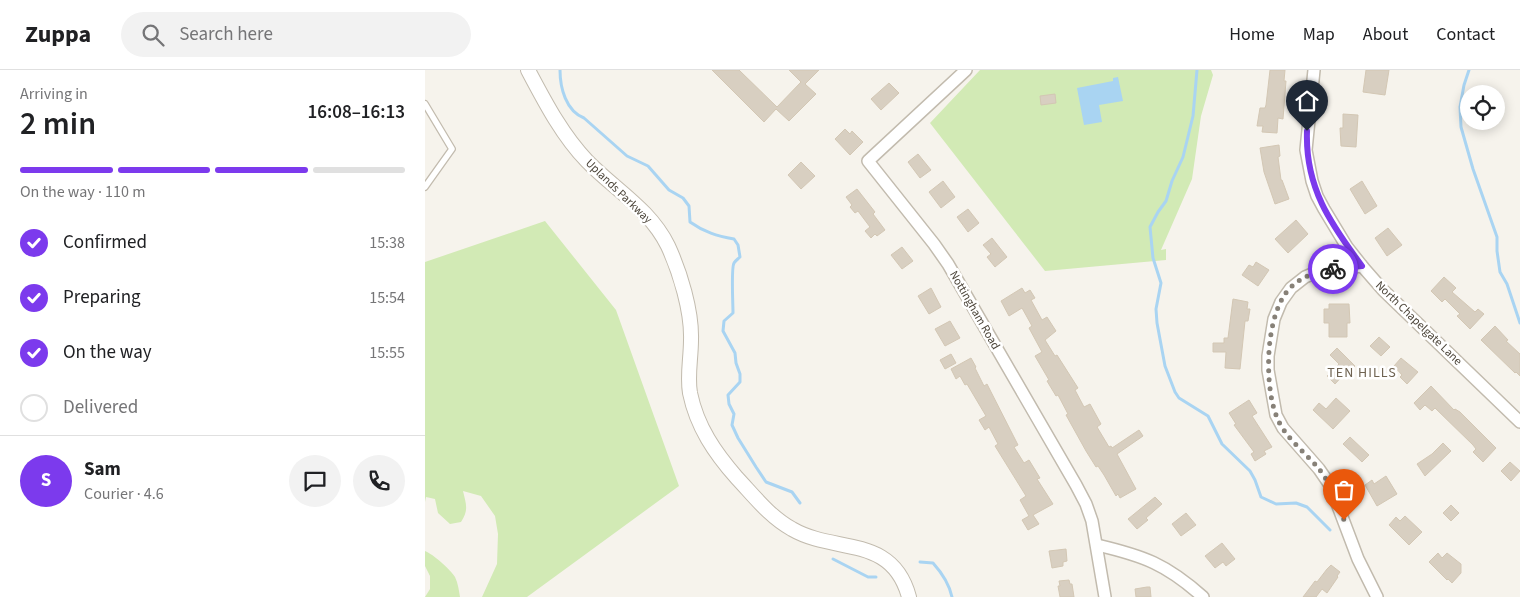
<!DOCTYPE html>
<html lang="en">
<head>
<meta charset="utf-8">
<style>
  body { margin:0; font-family:"Source Sans 3",sans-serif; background:#f2f2f2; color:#202124; height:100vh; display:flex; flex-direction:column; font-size:19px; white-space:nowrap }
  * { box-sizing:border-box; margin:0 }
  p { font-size:16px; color:#757577 }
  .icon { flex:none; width:28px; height:28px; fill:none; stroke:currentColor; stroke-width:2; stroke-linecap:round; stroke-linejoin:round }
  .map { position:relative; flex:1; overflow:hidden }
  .drawer { display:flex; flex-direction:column; background:#fff; width:425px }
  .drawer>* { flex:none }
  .controls { position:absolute; left:1035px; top:15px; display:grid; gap:10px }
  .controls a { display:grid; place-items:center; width:45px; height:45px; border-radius:50%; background:#fff; box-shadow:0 2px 12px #0003; font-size:25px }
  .pin { position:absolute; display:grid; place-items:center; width:42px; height:42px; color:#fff; margin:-51px -21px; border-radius:50% 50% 50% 0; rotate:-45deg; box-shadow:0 0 5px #0007 }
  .pin .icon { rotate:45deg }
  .courier { position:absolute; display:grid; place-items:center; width:50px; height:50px; margin:-25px; border:4px solid #7c3aed; border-radius:50%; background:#fff; color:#222; box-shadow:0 1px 6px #0007 }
  .overview em { font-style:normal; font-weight:600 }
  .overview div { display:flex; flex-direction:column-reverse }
  .overview { display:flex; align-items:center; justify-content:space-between; height:85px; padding:0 20px }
  h1 { font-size:32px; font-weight:600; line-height:38px }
  .bar { display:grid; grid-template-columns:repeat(4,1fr); gap:8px 5px; align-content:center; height:60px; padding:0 20px }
  .bar i { height:6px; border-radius:4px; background:#e0e0e0 }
  .bar .on { background:#7c3aed }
  .bar p { grid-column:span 4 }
  .line { display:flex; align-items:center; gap:12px; padding:0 20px; border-top:1px solid #e0e0e0 }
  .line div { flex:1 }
  .round { display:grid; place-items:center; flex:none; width:52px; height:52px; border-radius:26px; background:#f2f2f2 }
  ol { padding:0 20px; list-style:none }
  li { display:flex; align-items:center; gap:15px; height:55px }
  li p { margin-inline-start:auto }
  li .icon { padding:5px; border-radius:50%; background:#7c3aed; color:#fff; stroke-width:4 }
  li:last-child { color:#757577 }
  li i { width:28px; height:28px; border:2px solid #e0e0e0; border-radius:50% }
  header { display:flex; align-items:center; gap:30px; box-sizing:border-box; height:70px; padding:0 25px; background:#fff; border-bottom:1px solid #e0e0e0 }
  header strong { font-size:24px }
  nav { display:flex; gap:28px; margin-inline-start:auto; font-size:18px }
  .search { width:350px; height:45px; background:#f2f2f2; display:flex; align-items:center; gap:12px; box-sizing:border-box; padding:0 18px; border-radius:28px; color:#757577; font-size:19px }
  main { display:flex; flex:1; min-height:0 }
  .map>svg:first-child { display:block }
  .green { fill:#d2eab5 }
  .water { fill:#a9d4f2 }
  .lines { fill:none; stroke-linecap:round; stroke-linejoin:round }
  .stream { stroke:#a9d4f2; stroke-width:3 }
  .building { fill:#d8cfc1; stroke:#d3c7b4 }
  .service-casing { stroke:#c2bbae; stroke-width:8 }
  .minor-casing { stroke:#c2bbae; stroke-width:14 }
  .tertiary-casing { stroke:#c2bbae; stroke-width:16 }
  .service { stroke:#fff; stroke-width:5.5 }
  .minor { stroke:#fff; stroke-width:11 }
  .tertiary { stroke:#fff; stroke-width:14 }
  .done { stroke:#878178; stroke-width:5; stroke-dasharray:0 9 }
  .route { stroke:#7c3aed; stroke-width:6 }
  .labels { text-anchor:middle; stroke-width:5; stroke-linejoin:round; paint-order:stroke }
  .street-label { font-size:12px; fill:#4b4439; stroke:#fff }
  .neighbourhood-label { font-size:14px; letter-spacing:1px; fill:#6e6250; stroke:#fff }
</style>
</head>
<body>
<header>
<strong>Zuppa</strong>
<div class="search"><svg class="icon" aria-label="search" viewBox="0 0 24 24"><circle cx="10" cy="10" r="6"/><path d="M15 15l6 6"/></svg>Search here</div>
<nav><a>Home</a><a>Map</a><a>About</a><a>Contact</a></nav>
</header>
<main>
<section class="drawer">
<div class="overview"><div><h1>2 min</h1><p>Arriving in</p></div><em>16:08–16:13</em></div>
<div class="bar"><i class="on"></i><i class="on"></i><i class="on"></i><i></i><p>On the way · 110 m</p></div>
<ol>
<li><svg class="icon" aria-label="check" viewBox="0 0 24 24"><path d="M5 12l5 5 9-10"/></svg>Confirmed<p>15:38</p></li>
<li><svg class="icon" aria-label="check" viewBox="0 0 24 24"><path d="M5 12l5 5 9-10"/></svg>Preparing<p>15:54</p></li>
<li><svg class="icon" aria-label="check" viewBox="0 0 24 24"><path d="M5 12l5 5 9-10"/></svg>On the way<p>15:55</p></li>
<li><i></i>Delivered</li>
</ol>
<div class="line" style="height:90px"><b class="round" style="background:#7c3aed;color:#fff">S</b><div><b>Sam</b><p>Courier · 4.6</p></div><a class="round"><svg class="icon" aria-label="chat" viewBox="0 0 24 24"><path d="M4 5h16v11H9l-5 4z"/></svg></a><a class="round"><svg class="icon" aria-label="phone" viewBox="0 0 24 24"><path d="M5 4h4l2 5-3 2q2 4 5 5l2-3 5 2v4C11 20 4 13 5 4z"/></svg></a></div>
</section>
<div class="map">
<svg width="1095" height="527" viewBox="0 0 1095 527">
  <rect width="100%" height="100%" fill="#f6f3ec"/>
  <g class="green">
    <path d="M555,0H786L788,5L776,46L767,109L736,180L741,179V190L620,201L505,53Z"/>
    <path d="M120,151L191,240L254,416L102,527H57L72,494L73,464L70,446L56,426L38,421C41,434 44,440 36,452L25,454L13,443L10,429L1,427L0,432V192Z"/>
    <path d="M0,481C8,484 26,500 30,507C33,513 34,521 35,527H0L5,519V506L0,496Z"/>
  </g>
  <path class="water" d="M693,7L698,31L674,35L677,52L659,55L652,18L688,11V8Z"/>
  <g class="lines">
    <g class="stream">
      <path d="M135,0C135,18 141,41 159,48L202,86L223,96L244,120L258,128L264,136L265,152C279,162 292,166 309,169L313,175L315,187C313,189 310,191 309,193C306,198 308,234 308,243L299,251L298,261L310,283L311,293L315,304V312L303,325L304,334L309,344L307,355L313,368L331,397L341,412L367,422L375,433"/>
      <path d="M772,0L768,46L758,87L747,111L741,131L733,142L725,157L728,188L736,213L731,239L732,253L740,296L750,322L754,328L783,346L797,374L825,401L830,410L836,427L851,434L871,433L882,437L905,460"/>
      <path d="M1044,0L1039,15L1035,37L1036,57L1048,99L1072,167V181L1075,202L1082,214L1095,253"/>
      <path d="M408,489L443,507H451"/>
      <path d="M495,492L508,493C517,503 524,513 527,527"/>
    </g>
  </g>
  <g class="building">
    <path d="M287,0H314L352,37L376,12L364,0H394L380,14L391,24L364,51L351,39L339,52Z"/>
    <path d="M845,0H860L859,11H861L858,49L853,48L852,63L837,62L838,56H832L835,38H840L841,35Z"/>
    <path d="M941,0H964L960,25L938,22Z"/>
    <path d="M464,13L474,23L456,40L446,29Z"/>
    <path d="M630,24L631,33L616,35L615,26Z"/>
    <path d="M918,44L933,45L931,77L916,76L915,58H918Z"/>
    <path d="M420,59L425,64L427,61L438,72L425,85L410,69Z"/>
    <path d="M854,75L855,86L853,87L856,110H857L864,129L850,134L839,102L835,78Z"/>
    <path d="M493,84L506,100L495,108L483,92Z"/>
    <path d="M376,92L390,106L376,119L363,105Z"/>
    <path d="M518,111L530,127L516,138L504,122Z"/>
    <path d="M937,111L952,136L940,144L925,119Z"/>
    <path d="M432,119L450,142L448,144L460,160L452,166L450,164L446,168L440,161L445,157L433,141L430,143L425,137L427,135L421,127Z"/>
    <path d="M543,139L554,153L543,162L532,147Z"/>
    <path d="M871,150L883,164L863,183L850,169Z"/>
    <path d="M963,158L977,175L962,186L950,168Z"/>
    <path d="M567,168L582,187L570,197L562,187L566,184L558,175Z"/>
    <path d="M477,177L488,191L477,199L466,185Z"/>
    <path d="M831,192L844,200L833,216L817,205L824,195L828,197Z"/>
    <path d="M1019,207L1031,218L1027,222L1050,242L1053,239L1059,244L1045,259L1032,246L1035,244L1020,229L1017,232L1006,221Z"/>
    <path d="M506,218L516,237L504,244L493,226Z"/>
    <path d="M597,218L600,223L605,220L610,228L606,230L617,250L622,247L631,261L620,270L630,286L632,285L653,318L650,320L659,337L665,334L676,354L672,357L684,377L686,376L687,378L714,360L718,366L692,384L711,419L695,428L693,424L691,426L679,405L673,396L671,397L661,381L641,345L643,344L633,325L631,326L622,311L624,310L610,286L617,282L604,258L607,256L597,238L584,246L576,231Z"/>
    <path d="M808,229L823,232L822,239H825L823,251H820L815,299L800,298L801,282H788V273H799V268H803Z"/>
    <path d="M904,234H924L925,253H922V267H904V253H899V239H904Z"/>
    <path d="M525,251L535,268L520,276L510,259Z"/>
    <path d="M1070,256L1083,270L1081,271L1095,284V306L1091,302L1090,303L1056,270Z"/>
    <path d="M954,267L965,277L956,286L945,276Z"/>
    <path d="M912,278L930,296L924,302L922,301L910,314L902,306L914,294L905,285Z"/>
    <path d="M526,284L531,293L520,299L515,290Z"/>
    <path d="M546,288L551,297L550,298L559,316L562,314L593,375L589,377L599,393L604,390L615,408L612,409L628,434L608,445L614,454L603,460L597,450L604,446L595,430L601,426L570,376L573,374L564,357L560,360L554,350L561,346L542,314L540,315L535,306L531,309L526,299Z"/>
    <path d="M976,288L993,302L982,314L975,307L977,305L969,296Z"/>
    <path d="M1006,316L1029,340L1030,339L1035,342L1071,378L1058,392L1048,382L1051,379L1048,375L1010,338L1007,341L1000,335L995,340L989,333Z"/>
    <path d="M911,328L925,341L908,359L888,340L894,333L901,339Z"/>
    <path d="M824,330L832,343L827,346L847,377L839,381L841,384L830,391L826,384L829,382L809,355L811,354L804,343Z"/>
    <path d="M925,367L944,385L937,392L918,374Z"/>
    <path d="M1018,373L1026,381L1000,406L992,394L1007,384Z"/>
    <path d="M1085,392L1095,401L1086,411L1076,401Z"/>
    <path d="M961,406L972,424L952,436L940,415L947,410L949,414Z"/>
    <path d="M730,427L737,434L721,448L723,450L712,459L703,449Z"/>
    <path d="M1026,435L1034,443L1026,451L1018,443Z"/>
    <path d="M761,443L771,455L756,466L747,454Z"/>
    <path d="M980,446L997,462L984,475L964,455L971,447L975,451Z"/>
    <path d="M797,473L810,489L801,496L798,492L790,498L780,486Z"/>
    <path d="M641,479L642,491L638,492V496L627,498L624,481Z"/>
    <path d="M1013,483L1017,488L1022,483L1036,494V503L1027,513L1023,509L1022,510L1004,492Z"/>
    <path d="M906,495L915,502L912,506L913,507L902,523L897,519L891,527H878L890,511L892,512L902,499Z"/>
    <path d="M644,510L645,514H647L649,527H635L633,516H635L634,511Z"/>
    <path d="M722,517H725L726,527H711L710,519Z"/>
  </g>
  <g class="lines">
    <g class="service-casing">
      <path id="service" d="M0,34L27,79L0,117"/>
    </g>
    <g class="minor-casing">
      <g id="minor">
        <path d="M541,0L443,91L509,174L523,194L651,415L661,434L667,451L680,527"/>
        <path d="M889,0L881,80L887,111L892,126L899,139L922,177L937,196L958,220L1095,352"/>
        <path d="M937,196L894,201L880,207L866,218L856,232L849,249L843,286V300L851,345L858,358L894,399L905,415L933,489L952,527"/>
        <path d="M672,475C719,486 741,494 778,527"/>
      </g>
    </g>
    <g class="tertiary-casing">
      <path id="tertiary" d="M103,0C120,32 137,65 162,91C189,119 225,139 243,176C255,202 267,241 266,270C266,288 262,306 265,323C272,357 290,383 312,408C329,426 345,447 367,459C410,484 467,464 484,527"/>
    </g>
    <use href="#service" class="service"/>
    <use href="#minor" class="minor"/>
    <use href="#tertiary" class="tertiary"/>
  </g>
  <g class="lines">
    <path class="done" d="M908,199C892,201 878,206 866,217C840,242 839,313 851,345C858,366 880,382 894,399C906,414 912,432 919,450"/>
    <path class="route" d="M882,61C880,117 905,153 937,196L908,199"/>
  </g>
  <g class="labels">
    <g class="street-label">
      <text transform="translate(194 121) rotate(44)" y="4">Uplands Parkway</text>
      <text transform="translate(550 240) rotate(60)" y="4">Nottingham Road</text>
      <text transform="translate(994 253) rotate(44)" y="4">North Chapelgate Lane</text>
    </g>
    <g class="neighbourhood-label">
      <text x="937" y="307">TEN HILLS</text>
    </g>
  </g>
</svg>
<div class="controls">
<a><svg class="icon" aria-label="locate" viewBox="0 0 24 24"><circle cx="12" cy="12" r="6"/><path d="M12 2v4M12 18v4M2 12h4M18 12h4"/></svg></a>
</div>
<div class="pin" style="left:919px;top:450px;background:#ea580c"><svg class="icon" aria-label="bag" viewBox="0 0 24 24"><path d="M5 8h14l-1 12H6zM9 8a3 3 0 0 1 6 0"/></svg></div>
<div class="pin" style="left:882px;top:61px;background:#1f2937"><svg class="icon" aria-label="home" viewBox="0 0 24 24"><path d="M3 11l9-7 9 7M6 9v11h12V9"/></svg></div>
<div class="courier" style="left:908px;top:199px"><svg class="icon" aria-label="bike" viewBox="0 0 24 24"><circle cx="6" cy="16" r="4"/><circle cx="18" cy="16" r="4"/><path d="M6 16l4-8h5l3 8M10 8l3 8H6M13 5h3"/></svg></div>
</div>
</main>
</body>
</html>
